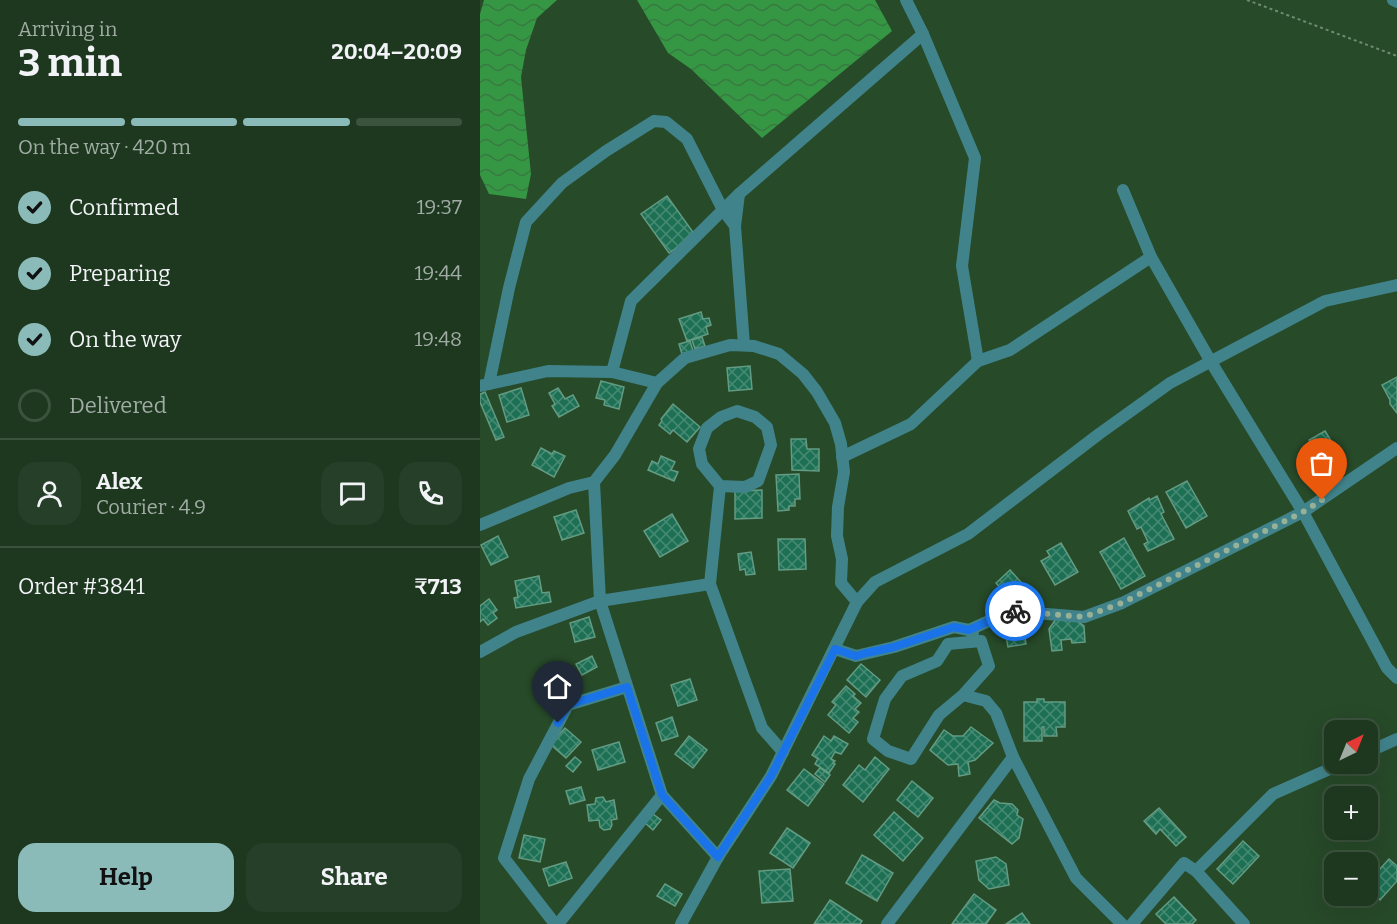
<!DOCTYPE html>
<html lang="en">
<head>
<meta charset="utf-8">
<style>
  body { margin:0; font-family:Bitter,serif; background:#253f28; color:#f1f3f6; height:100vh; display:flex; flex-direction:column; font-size:22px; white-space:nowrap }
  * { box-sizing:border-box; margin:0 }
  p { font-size:20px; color:#a0aca4 }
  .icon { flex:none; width:33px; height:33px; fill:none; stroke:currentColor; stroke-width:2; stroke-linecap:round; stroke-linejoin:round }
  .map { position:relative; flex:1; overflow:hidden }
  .drawer { display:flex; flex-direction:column; background:#1d381f; width:480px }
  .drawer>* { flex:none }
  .needle { width:39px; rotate:43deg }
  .controls { position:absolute; left:844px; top:720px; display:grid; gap:12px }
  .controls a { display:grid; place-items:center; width:54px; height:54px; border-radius:12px; background:#1d381f; box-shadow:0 6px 24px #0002,0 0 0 2px #3b523d; font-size:30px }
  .pin { position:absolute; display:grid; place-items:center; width:51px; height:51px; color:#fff; margin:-62px -26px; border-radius:50% 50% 50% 0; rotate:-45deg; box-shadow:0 0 6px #0007 }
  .pin .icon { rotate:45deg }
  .courier { position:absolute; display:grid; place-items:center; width:60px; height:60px; margin:-30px; border:4px solid #1a73e8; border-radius:50%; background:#fff; color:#222; box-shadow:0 2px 8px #0007 }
  .overview em { font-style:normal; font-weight:700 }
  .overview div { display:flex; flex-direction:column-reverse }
  .overview { display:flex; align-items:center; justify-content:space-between; height:102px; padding:0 18px }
  h1 { font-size:39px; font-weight:700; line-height:45px }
  .bar { display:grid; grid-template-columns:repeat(4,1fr); gap:9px 6px; align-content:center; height:72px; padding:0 18px }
  .bar i { height:8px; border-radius:4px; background:#3b523d }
  .bar .active { background:#8bbbb9 }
  .bar p { grid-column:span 4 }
  .line { display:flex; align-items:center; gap:15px; padding:0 18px; border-top:2px solid #3b523d }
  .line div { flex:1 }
  .round { display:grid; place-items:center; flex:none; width:63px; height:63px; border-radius:18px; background:#253f28 }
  ol { padding:0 18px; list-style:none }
  li { display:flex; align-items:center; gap:18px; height:66px }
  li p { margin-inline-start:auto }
  li .icon { padding:6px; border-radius:50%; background:#8bbbb9; color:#111; stroke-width:4 }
  li:last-child { color:#a0aca4 }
  li i { width:33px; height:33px; border:3px solid #3b523d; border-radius:50% }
  .action { display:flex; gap:12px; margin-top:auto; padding:12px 18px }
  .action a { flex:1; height:69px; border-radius:18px; background:#8bbbb9; color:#111; font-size:24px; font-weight:700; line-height:69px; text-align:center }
  .action a+a { background:#253f28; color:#f1f3f6 }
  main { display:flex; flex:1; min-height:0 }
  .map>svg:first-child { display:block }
  .water { fill:url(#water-waves) }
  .building { fill:url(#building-cross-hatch); stroke:#639b83; stroke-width:1.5 }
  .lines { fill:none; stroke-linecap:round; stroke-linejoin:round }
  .path { stroke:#6f8c70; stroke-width:2; stroke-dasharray:3 3; stroke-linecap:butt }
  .minor { stroke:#41838b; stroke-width:12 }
  .done { stroke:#97b198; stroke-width:6; stroke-dasharray:0 10.8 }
  .route { stroke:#1a73e8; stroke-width:8 }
</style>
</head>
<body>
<main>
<section class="drawer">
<div class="overview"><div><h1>3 min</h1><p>Arriving in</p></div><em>20:04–20:09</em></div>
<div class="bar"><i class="active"></i><i class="active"></i><i class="active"></i><i></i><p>On the way · 420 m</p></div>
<ol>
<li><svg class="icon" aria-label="check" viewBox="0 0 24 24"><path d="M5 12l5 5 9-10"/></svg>Confirmed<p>19:37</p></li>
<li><svg class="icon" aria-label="check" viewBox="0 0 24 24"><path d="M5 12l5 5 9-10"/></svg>Preparing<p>19:44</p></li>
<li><svg class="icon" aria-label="check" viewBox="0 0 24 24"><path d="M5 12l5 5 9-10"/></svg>On the way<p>19:48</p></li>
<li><i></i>Delivered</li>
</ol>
<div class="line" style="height:108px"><a class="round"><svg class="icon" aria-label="person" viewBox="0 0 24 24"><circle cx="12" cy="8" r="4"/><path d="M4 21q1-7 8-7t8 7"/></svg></a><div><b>Alex</b><p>Courier · 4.9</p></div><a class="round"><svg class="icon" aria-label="chat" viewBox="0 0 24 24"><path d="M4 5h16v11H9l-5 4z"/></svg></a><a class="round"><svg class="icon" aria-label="phone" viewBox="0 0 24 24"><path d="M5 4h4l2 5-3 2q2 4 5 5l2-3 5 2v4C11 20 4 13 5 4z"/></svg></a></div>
<div class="line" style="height:78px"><div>Order #3841</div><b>₹713</b></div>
<div class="action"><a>Help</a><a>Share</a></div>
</section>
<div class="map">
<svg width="917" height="924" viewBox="0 0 917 924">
  <defs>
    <pattern id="water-waves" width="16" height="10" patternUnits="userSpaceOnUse" patternTransform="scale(1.5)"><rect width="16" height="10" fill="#359643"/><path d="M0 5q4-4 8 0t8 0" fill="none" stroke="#397a42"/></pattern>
    <pattern id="building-cross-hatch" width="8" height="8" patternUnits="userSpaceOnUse" patternTransform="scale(1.5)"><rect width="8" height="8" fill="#1d7054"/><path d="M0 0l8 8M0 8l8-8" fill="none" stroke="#488b74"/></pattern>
  </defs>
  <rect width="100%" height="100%" fill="#274a29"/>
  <g class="water">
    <path d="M4,0H77L57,18L46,50L41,77L51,174L46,199L9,194L0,175V14Z"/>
    <path d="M157,0H395L412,31L282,138L211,69L188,53Z"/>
  </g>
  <g class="building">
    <path d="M187,196L215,235L189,253L161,214Z"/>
    <path d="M221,312L223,319L229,318L231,325L226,327L228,334L207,341L199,319Z"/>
    <path d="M222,337L225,346L215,349L212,340Z"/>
    <path d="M210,341L213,351L202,354L199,344Z"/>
    <path d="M270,366L272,389L249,391L247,368Z"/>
    <path d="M917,377V413L910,404V400L902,385Z"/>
    <path d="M121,381L144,387L139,409L124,405L125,400L116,398Z"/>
    <path d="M41,388L49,415L27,422L19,395Z"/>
    <path d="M78,388L85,399L93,395L99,406L79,417L72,406L75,404L69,393Z"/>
    <path d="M5,392L24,437L16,440L0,402V394Z"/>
    <path d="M193,404L220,427L207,442L193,430L190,434L179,425L182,421L181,419Z"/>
    <path d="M845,431L864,462L848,471L829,440Z"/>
    <path d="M311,439H326L327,449H339V471L312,470Z"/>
    <path d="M61,448L72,454L74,451L85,456L74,477L52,465Z"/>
    <path d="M181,456L195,462L191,470L198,472L194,481L168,470L172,461L178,464Z"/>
    <path d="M319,474L320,499H315V506H309V510L298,511L296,475Z"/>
    <path d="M707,481L727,516L706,528L686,492Z"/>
    <path d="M282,490V518L255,519V491Z"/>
    <path d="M677,496L684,512L681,514L694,539L668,551L664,544L668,542L661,527L657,529L648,511L669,498L670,500Z"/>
    <path d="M96,510L104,533L82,540L74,517Z"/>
    <path d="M192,514L208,541L180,557L164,531Z"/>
    <path d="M18,536L28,557L11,565L1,545Z"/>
    <path d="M644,538L665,576L641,589L620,552Z"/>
    <path d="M298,539H325L326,569L299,570Z"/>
    <path d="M581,543L598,572L575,585L561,561L570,556L567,551Z"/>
    <path d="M271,552L275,574L266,575L265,569L260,570L258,554Z"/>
    <path d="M530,570L548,590L527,610L519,602L526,595L516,583Z"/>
    <path d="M59,576L62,593L69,592L71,602L36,608L34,598L38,597L35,581Z"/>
    <path d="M9,599L17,610L13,613L17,618L8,625L3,619L0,622V606Z"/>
    <path d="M109,617L115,637L95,642L90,623Z"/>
    <path d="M576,619H595L604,626L605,642L592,643L591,639L581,640L582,650L572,651L569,629Z"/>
    <path d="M543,623L546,644L528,647L524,626Z"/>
    <path d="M112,656L117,667L102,675L96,664Z"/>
    <path d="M381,664L400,680L386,697L367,680Z"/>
    <path d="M210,679L217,700L198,706L191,685Z"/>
    <path d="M366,686L375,694L373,696L381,703L375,709L379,712L373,718L378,722L369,733L348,715L356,705L352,702Z"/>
    <path d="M557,699H564V702H585V727H576L577,736H564V727H562V741H544V702H557Z"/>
    <path d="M192,717L198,736L182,741L176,723Z"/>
    <path d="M491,727L513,743L495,760L488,762L490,774L479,776L478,764L468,765L450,750L464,730L473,736H483Z"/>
    <path d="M85,728L101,742L86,758L70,744Z"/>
    <path d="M209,736L227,750L213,768L195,754Z"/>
    <path d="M344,736L351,741L354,736L368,744L361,754L355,752L351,759L355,761L353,763L355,764L349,773L335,764L338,759L332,755Z"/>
    <path d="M139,742L145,762L118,770L112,750Z"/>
    <path d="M95,757L101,762L93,772L86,766Z"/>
    <path d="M395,757L409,769L383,802L363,785L379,765L385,770Z"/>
    <path d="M340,768L350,775L345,782L335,774Z"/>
    <path d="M324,769L344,784L328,806L307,790Z"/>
    <path d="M432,781L453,798L438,817L417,800Z"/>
    <path d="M101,787L105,800L90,804L86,791Z"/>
    <path d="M123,797L126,802L134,800L137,819L131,820L132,825L130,829L124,830L120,827L119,820L109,821L107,805L115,804L116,798Z"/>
    <path d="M514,800L520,803L532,804L538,810L537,815L543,819L539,838L532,844L499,818Z"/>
    <path d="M679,808L706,837L696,846L680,829L676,834L664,821Z"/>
    <path d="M414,812L443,838L423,861L394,835Z"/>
    <path d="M173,814L181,820L173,830L165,823Z"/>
    <path d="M307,828L330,843L313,868L290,853Z"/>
    <path d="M44,835L65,839L60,862L39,858Z"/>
    <path d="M763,841L779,856L753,884L737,869Z"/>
    <path d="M382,855L413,873L397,901L366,883Z"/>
    <path d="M516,857L526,864L529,885L509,889L499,880L496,861Z"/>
    <path d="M909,859L917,866V881L900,900L888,889V882Z"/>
    <path d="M86,862L92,878L69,886L63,869Z"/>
    <path d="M310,869L313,901L282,903L279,871Z"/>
    <path d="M185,884L202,894L195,906L177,896Z"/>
    <path d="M494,894L516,910L506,924H472Z"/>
    <path d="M694,897L716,920L712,924H686L676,914Z"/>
    <path d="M350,900L382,921L380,924H334Z"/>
    <path d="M542,913L550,924H526Z"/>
  </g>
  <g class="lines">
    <path class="path" d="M767,0L917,56"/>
    <g class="minor">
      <path d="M426,0L443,34"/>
      <path d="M913,0L917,2"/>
      <path d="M643,190L671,257"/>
      <path d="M259,194L443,34L495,158L482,266L498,361"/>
      <path d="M177,383L132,372L151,301L259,194L255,226L264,345"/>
      <path d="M9,384L29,288L46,222L82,183L126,151L174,121L186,122L207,139L243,210L255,226"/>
      <path d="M0,386L68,371L132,372"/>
      <path d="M917,448L823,512L907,668L917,678"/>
      <path d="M362,457L431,424L498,361L530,350L671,257L731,362L823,512L642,603L604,617L531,611L489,630"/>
      <path d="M240,486L222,464L219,449L227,428L241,417L257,411L275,417L287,427L291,445L278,481L265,487L240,486L230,584L282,728L303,752"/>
      <path d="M0,525L89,488L114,482L135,455L177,383L205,358L250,345L274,346L299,354L323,374L337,392L355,423L361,444L364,472L358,507L357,536L362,559L361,583L377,602"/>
      <path d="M230,584L120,601L182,795L238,857"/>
      <path d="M355,649L376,656L414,647L474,627L489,630L493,634"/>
      <path d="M0,652L36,632L120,601L114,482"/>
      <path d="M888,752L917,739"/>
      <path d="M533,757L596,878L642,924"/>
      <path d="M716,871L793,794L861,764"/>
      <path d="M75,924L24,858L49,779L88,705L147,687"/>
      <path d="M78,924L182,795"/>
      <path d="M201,924L238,857L291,776L377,602L395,582L488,534L619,434L690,383L845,301L917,285"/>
      <path d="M407,924L533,757L516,713L506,701L483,695L459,715L431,759L408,751L393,739L405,699L422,676L457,661L468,644L501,641L509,666L483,695"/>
      <path d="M652,924L704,863L716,871L764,924"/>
    </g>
  </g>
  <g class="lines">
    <path class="done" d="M535,611L604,617L642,603L823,512L842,500"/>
    <path class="route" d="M78,723L88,705L147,687L182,795L238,857L291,776L355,649L376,656L386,653L414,647L474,627L489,630L531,611H535"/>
  </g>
</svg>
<div class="controls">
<a><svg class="needle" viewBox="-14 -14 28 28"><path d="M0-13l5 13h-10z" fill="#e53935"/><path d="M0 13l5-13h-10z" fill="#a0aca4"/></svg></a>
<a>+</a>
<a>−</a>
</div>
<div class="pin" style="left:842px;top:500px;background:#ea580c"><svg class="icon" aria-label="bag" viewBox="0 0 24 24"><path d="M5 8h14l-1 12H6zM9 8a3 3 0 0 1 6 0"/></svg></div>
<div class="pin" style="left:78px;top:723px;background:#1f2937"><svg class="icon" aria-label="home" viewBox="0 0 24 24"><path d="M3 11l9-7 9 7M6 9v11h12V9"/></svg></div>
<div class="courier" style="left:535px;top:611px"><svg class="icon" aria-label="bike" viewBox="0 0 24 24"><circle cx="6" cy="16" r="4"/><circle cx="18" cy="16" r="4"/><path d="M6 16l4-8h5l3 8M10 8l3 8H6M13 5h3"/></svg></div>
</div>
</main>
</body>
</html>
